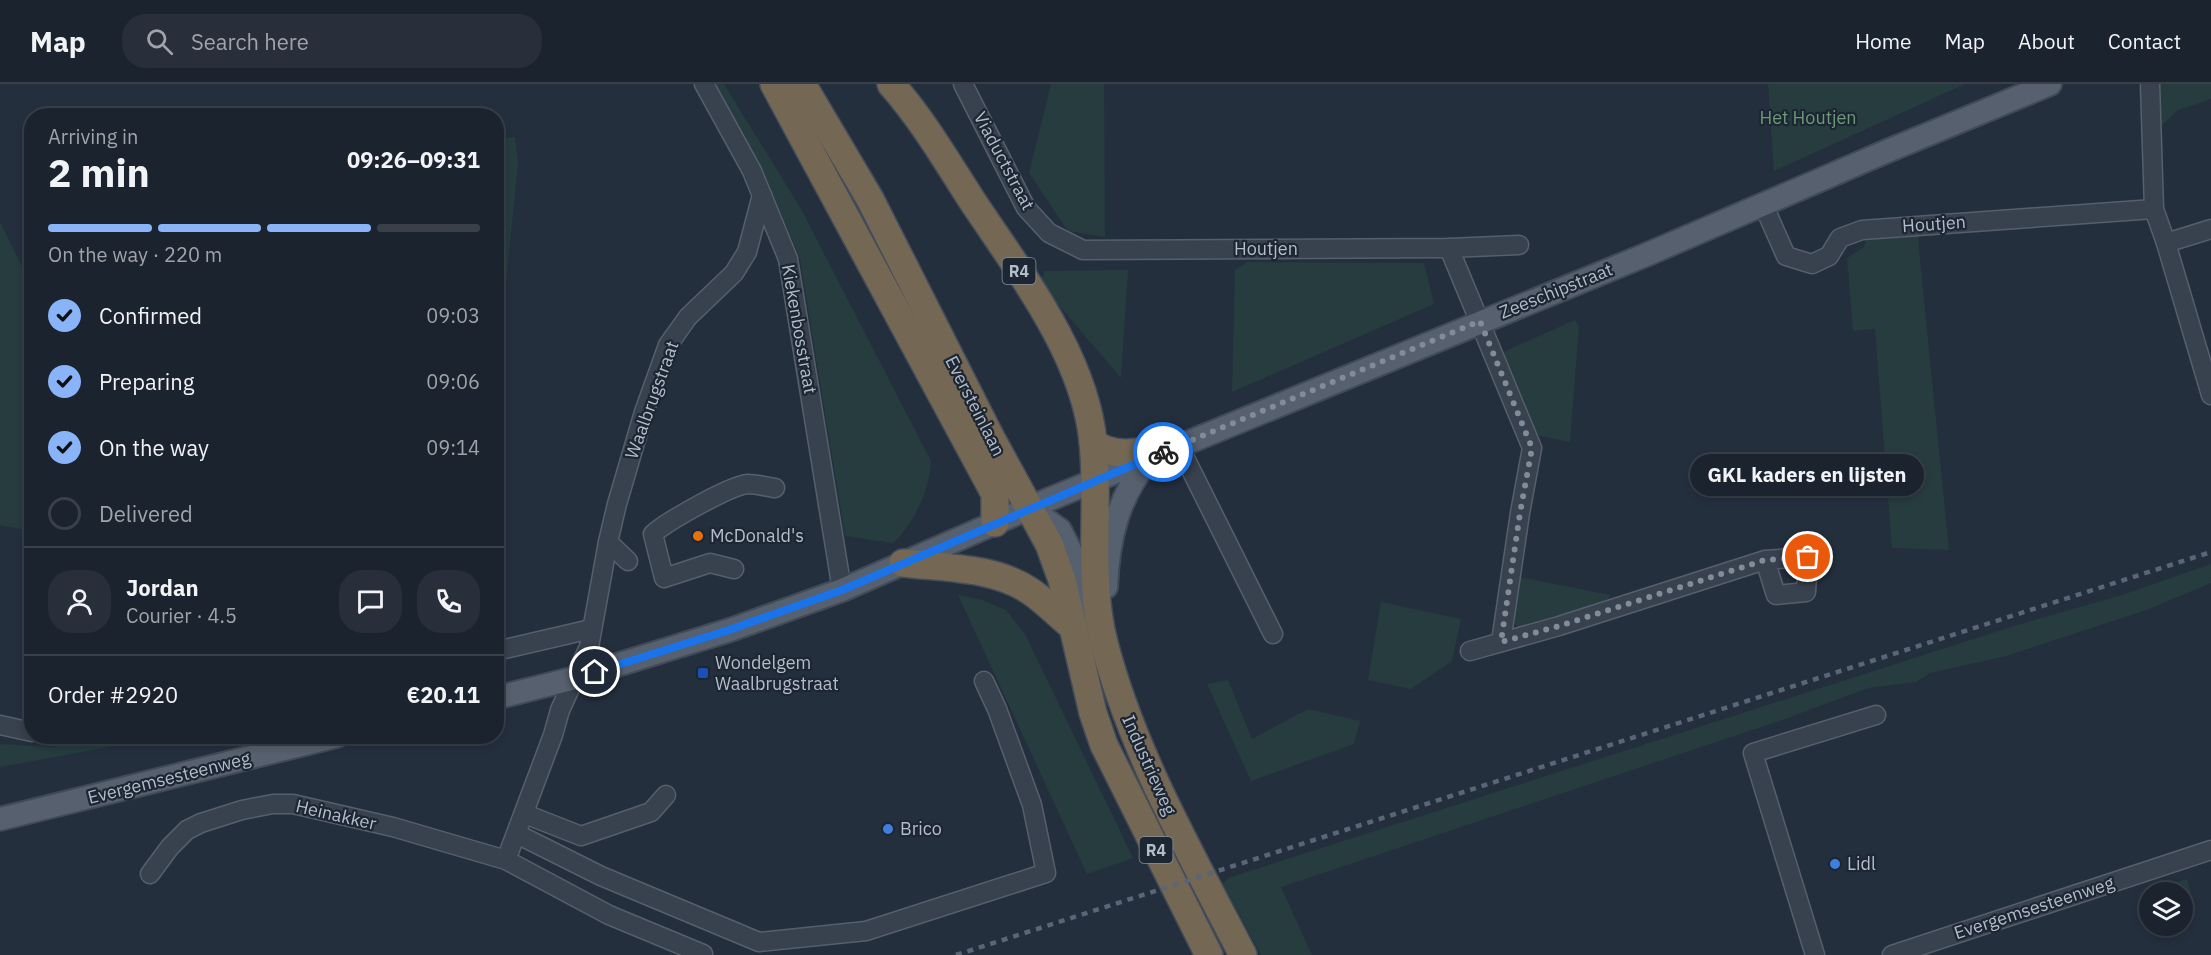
<!DOCTYPE html>
<html lang="en">
<head>
<meta charset="utf-8">
<style>
  body { margin:0; font-family:"IBM Plex Sans",sans-serif; background:#282f3a; color:#f1f3f6; height:100vh; display:flex; flex-direction:column; font-size:22px; white-space:nowrap }
  * { box-sizing:border-box; margin:0 }
  p { font-size:20px; color:#a0a4aa }
  .icon { flex:none; width:33px; height:33px; fill:none; stroke:currentColor; stroke-width:2; stroke-linecap:round; stroke-linejoin:round }
  .map { position:relative; flex:1; overflow:hidden }
  .panel { position:absolute; left:24px; top:24px; width:480px; height:636px; display:flex; flex-direction:column; background:#1b232e; border-radius:24px; box-shadow:0 3px 9px #0003,0 0 0 2px #39404a }
  .panel>* { flex:none }
  .buttons { position:absolute; left:2139px; top:798px; display:grid; gap:12px }
  .buttons a { display:grid; place-items:center; width:54px; height:54px; border-radius:50%; background:#1b232e; box-shadow:0 3px 9px #0003,0 0 0 2px #39404a; font-size:30px }
  .pin { position:absolute; display:grid; place-items:center; width:51px; height:51px; color:#fff; margin:-26px; border:3px solid #fff; border-radius:50%; box-shadow:0 2px 6px #0007 }
  .courier { position:absolute; display:grid; place-items:center; width:60px; height:60px; margin:-30px; border:4px solid #1a73e8; border-radius:50%; background:#fff; color:#222; box-shadow:0 2px 8px #0007 }
  .bubble { position:absolute; height:42px; border-radius:21px; background:#1b232e; box-shadow:0 3px 9px #0003,0 0 0 2px #39404a; font-size:20px; font-weight:700; line-height:42px; text-align:center }
  .summary em { font-style:normal; font-weight:700 }
  .summary div { display:flex; flex-direction:column-reverse }
  .summary { display:flex; align-items:center; justify-content:space-between; height:102px; padding:0 24px }
  h1 { font-size:39px; font-weight:700; line-height:45px }
  .bar { display:grid; grid-template-columns:repeat(4,1fr); gap:9px 6px; align-content:center; height:72px; padding:0 24px }
  .bar i { height:8px; border-radius:4px; background:#39404a }
  .bar .current { background:#8ab4f8 }
  .bar p { grid-column:span 4 }
  .line { display:flex; align-items:center; gap:15px; padding:0 24px; border-top:2px solid #39404a }
  .line div { flex:1 }
  .round { display:grid; place-items:center; flex:none; width:63px; height:63px; border-radius:24px; background:#282f3a }
  ol { padding:0 24px; list-style:none }
  li { display:flex; align-items:center; gap:18px; height:66px }
  li p { margin-inline-start:auto }
  li .icon { padding:6px; border-radius:50%; background:#8ab4f8; color:#111; stroke-width:4 }
  li:last-child { color:#a0a4aa }
  li i { width:33px; height:33px; border:3px solid #39404a; border-radius:50% }
  header { display:flex; align-items:center; gap:36px; box-sizing:border-box; height:84px; padding:0 30px; background:#1b232e; border-bottom:2px solid #39404a }
  header strong { font-size:28px }
  nav { display:flex; gap:33px; margin-inline-start:auto; font-size:21px }
  .search { width:420px; height:54px; background:#282f3a; display:flex; align-items:center; gap:15px; box-sizing:border-box; padding:0 21px; border-radius:24px; color:#a0a4aa; font-size:22px }
  .map>svg:first-child { display:block }
  .green { fill:#263c3f }
  .lines { fill:none; stroke-linecap:round; stroke-linejoin:round }
  .minor-casing { stroke:#565f6c; stroke-width:21 }
  .major-casing { stroke:#414a57; stroke-width:26 }
  .highway-casing { stroke:#434c59; stroke-width:30 }
  .minor { stroke:#38414e; stroke-width:18 }
  .major { stroke:#56606e; stroke-width:22 }
  .highway { stroke:#746855; stroke-width:27 }
  .rail { stroke:#5a6575; stroke-width:4.5; stroke-dasharray:6 6; stroke-linecap:butt }
  .done { stroke:#828b98; stroke-width:6; stroke-dasharray:0 10.8 }
  .route { stroke:#1a73e8; stroke-width:8 }
  .food-dot { fill:#e8710a; stroke:#1d2633; stroke-width:2 }
  .transit-dot { fill:#1a4fb4; stroke:#1d2633; stroke-width:2 }
  .shop-dot { fill:#3f7fe0; stroke:#1d2633; stroke-width:2 }
  .labels { text-anchor:middle; stroke-width:4.5; stroke-linejoin:round; paint-order:stroke }
  .shield { fill:#1d2633; stroke:#878f9c; stroke-width:1.5 }
  .shield-label { font-size:16px; font-weight:bold; fill:#b4bcc9 }
  .park-label { font-size:18px; fill:#6b9a76; stroke:#1d2633 }
  .street-label { font-size:18px; fill:#b4bcc9; stroke:#1d2633 }
  .poi-label { font-size:18px; fill:#b4bcc9; stroke:#1d2633; text-anchor:start }
</style>
</head>
<body>
<header>
<strong>Map</strong>
<div class="search"><svg class="icon" aria-label="search" viewBox="0 0 24 24"><circle cx="10" cy="10" r="6"/><path d="M15 15l6 6"/></svg>Search here</div>
<nav><a>Home</a><a>Map</a><a>About</a><a>Contact</a></nav>
</header>
<div class="map">
<svg width="2211" height="871" viewBox="0 0 2211 871">
  <rect width="100%" height="100%" fill="#242f3e"/>
  <g class="green">
    <path d="M713,0H724L800,123L931,377C930,405 914,440 893,459L845,452L800,175L763,86Z"/>
    <path d="M1051,0H1104L1105,153L1068,147L1029,89Z"/>
    <path d="M1768,0H1965L1774,87Z"/>
    <path d="M2158,0H2211V15L2178,26L2160,43Z"/>
    <path d="M515,53L518,79L497,289V56Z"/>
    <path d="M0,138L23,185H31V447L0,441Z"/>
    <path d="M1918,150L1919,166L1949,466L1892,464L1875,245L1853,247L1847,174L1864,163L1866,156Z"/>
    <path d="M1247,178L1424,179L1434,220L1232,308L1235,186Z"/>
    <path d="M1128,186L1121,294L1040,199L1045,187Z"/>
    <path d="M1575,236L1579,242L1570,358L1536,351L1503,268Z"/>
    <path d="M2211,480V499L2149,525L2006,572L1930,589L1916,598L1868,604L1785,635L1281,803L1312,871H1261L1223,800L1228,794L2014,542L2122,511Z"/>
    <path d="M1519,493L1610,511L1608,517L1517,545L1511,522Z"/>
    <path d="M958,511L982,516L1006,526L1025,550L1133,774L1087,790Z"/>
    <path d="M1381,518L1461,535L1452,577L1411,605L1368,596Z"/>
    <path d="M1228,596L1252,655L1308,625L1360,637L1354,660L1251,697L1207,600Z"/>
    <path d="M104,653H164L0,683V660L53,663Z"/>
    <path d="M2187,795L2195,822L2183,826L2182,808H2170L2168,801Z"/>
  </g>
  <g class="lines">
    <g class="minor-casing">
      <g id="minor">
        <path d="M704,0L752,87L788,175L842,506"/>
        <path d="M963,0L1026,124L1049,149L1083,166L1449,164L1519,161"/>
        <path d="M2150,0L2154,125L2166,159L2211,311"/>
        <path d="M1763,120L1786,172L1812,180L1829,172L1840,154L1862,146L2154,125"/>
        <path d="M2166,159L2211,145"/>
        <path d="M1449,164L1532,364L1520,429L1501,558"/>
        <path d="M1179,362L1273,550"/>
        <path d="M608,458L628,477"/>
        <path d="M734,485L710,479L664,494L653,450C666,438 731,401 748,400C757,400 767,403 775,404"/>
        <path d="M496,567L591,545"/>
        <path d="M1470,567L1559,542L1765,476L1808,473L1806,508L1776,511L1765,476"/>
        <path d="M0,641L32,648"/>
        <path d="M525,730L581,752L651,728L666,711"/>
        <path d="M517,750L601,792L759,858L866,847L1046,789L1032,721L997,625L984,597"/>
        <path d="M506,776L553,651L560,626L589,563L608,458L617,420L644,328L668,261L688,233L734,189L747,168L762,111"/>
        <path d="M150,790L170,763L187,746L201,739L242,726L273,720H293L393,743L506,776L609,831L703,870"/>
        <path d="M1815,871L1753,669L1876,631"/>
        <path d="M1892,871L2211,766"/>
      </g>
    </g>
    <g class="major-casing">
      <g id="major">
        <path d="M1031,425L1060,446L1071,468L1082,508L1094,536"/>
        <path d="M1106,503C1108,454 1118,413 1149,375"/>
        <path d="M496,614L575,594L730,546L842,506L1050,415L1648,170L1885,68L2050,0"/>
        <path d="M0,735L337,652"/>
      </g>
    </g>
    <g class="highway-casing">
      <g id="highway">
        <path d="M774,0L995,410V439"/>
        <path d="M802,0L870,115L991,354L1049,460L1062,496L1093,629L1104,661L1209,871"/>
        <path d="M891,0C922,35 946,76 971,115C1018,186 1085,271 1093,358C1100,425 1087,493 1104,559C1133,670 1191,770 1243,871"/>
        <path d="M1093,358C1115,378 1152,365 1179,362"/>
        <path d="M903,479C944,484 995,483 1030,507C1045,517 1058,531 1073,543"/>
      </g>
    </g>
    <use href="#minor" class="minor"/>
    <use href="#major" class="major"/>
    <use href="#highway" class="highway"/>
    <path class="rail" d="M956,871L2211,468"/>
  </g>
  <g class="lines">
    <path class="done" d="M1163,368L1480,237L1532,364L1520,429L1501,558L1559,542L1765,476L1808,473"/>
    <path class="route" d="M595,588L729,546L842,506L1163,368"/>
  </g>
  <circle class="food-dot" cx="698" cy="452" r="6"/>
  <rect class="transit-dot" x="697" y="583" width="12" height="12" rx="3"/>
  <g class="shop-dot">
    <circle cx="888" cy="745" r="6"/>
    <circle cx="1835" cy="780" r="6"/>
  </g>
  <g class="labels">
    <g class="shield">
      <rect x="1002.5" y="174" width="33" height="26" rx="4.5"/>
      <rect x="1139.5" y="753" width="33" height="26" rx="4.5"/>
    </g>
    <g class="shield-label">
      <text x="1019" y="193">R4</text>
      <text x="1156" y="772">R4</text>
    </g>
    <g class="park-label">
      <text x="1808" y="40">Het Houtjen</text>
    </g>
    <g class="street-label">
      <text transform="translate(1004 77) rotate(62)" y="6">Viaductstraat</text>
      <text transform="translate(1934 140) rotate(-4)" y="6">Houtjen</text>
      <text x="1266" y="171">Houtjen</text>
      <text transform="translate(1556 207) rotate(-22)" y="6">Zeeschipstraat</text>
      <text transform="translate(799 245) rotate(80)" y="6">Kiekenbosstraat</text>
      <text transform="translate(652 316) rotate(-70)" y="6">Waalbrugstraat</text>
      <text transform="translate(975 322) rotate(63)" y="6">Eversteinlaan</text>
      <text transform="translate(1149 681) rotate(66)" y="6">Industrieweg</text>
      <text transform="translate(169 694) rotate(-14)" y="6">Evergemsesteenweg</text>
      <text transform="translate(336 731) rotate(13)" y="6">Heinakker</text>
      <text transform="translate(2034 824) rotate(-18)" y="6">Evergemsesteenweg</text>
    </g>
    <g class="poi-label">
      <text x="710" y="458">McDonald's</text>
      <text x="715" y="585">Wondelgem<tspan x="715" dy="21">Waalbrugstraat</tspan></text>
      <text x="900" y="751">Brico</text>
      <text x="1847" y="786">Lidl</text>
    </g>
  </g>
</svg>
<div class="buttons">
<a><svg class="icon" aria-label="layers" viewBox="0 0 24 24"><path d="M12 4l9 5-9 5-9-5zM3 14l9 5 9-5"/></svg></a>
</div>
<div class="pin" style="left:1808px;top:473px;background:#ea580c"><svg class="icon" aria-label="bag" viewBox="0 0 24 24"><path d="M5 8h14l-1 12H6zM9 8a3 3 0 0 1 6 0"/></svg></div>
<div class="pin" style="left:595px;top:588px;background:#1f2937"><svg class="icon" aria-label="home" viewBox="0 0 24 24"><path d="M3 11l9-7 9 7M6 9v11h12V9"/></svg></div>
<div class="courier" style="left:1163px;top:368px"><svg class="icon" aria-label="bike" viewBox="0 0 24 24"><circle cx="6" cy="16" r="4"/><circle cx="18" cy="16" r="4"/><path d="M6 16l4-8h5l3 8M10 8l3 8H6M13 5h3"/></svg></div>
<div class="bubble" style="left:1690px;top:370px;width:234px">GKL kaders en lijsten</div>
<section class="panel">
<div class="summary"><div><h1>2 min</h1><p>Arriving in</p></div><em>09:26–09:31</em></div>
<div class="bar"><i class="current"></i><i class="current"></i><i class="current"></i><i></i><p>On the way · 220 m</p></div>
<ol>
<li><svg class="icon" aria-label="check" viewBox="0 0 24 24"><path d="M5 12l5 5 9-10"/></svg>Confirmed<p>09:03</p></li>
<li><svg class="icon" aria-label="check" viewBox="0 0 24 24"><path d="M5 12l5 5 9-10"/></svg>Preparing<p>09:06</p></li>
<li><svg class="icon" aria-label="check" viewBox="0 0 24 24"><path d="M5 12l5 5 9-10"/></svg>On the way<p>09:14</p></li>
<li><i></i>Delivered</li>
</ol>
<div class="line" style="height:108px"><a class="round"><svg class="icon" aria-label="person" viewBox="0 0 24 24"><circle cx="12" cy="8" r="4"/><path d="M4 21q1-7 8-7t8 7"/></svg></a><div><b>Jordan</b><p>Courier · 4.5</p></div><a class="round"><svg class="icon" aria-label="chat" viewBox="0 0 24 24"><path d="M4 5h16v11H9l-5 4z"/></svg></a><a class="round"><svg class="icon" aria-label="phone" viewBox="0 0 24 24"><path d="M5 4h4l2 5-3 2q2 4 5 5l2-3 5 2v4C11 20 4 13 5 4z"/></svg></a></div>
<div class="line" style="height:78px"><div>Order #2920</div><b>€20.11</b></div>
</section>
</div>
</body>
</html>
